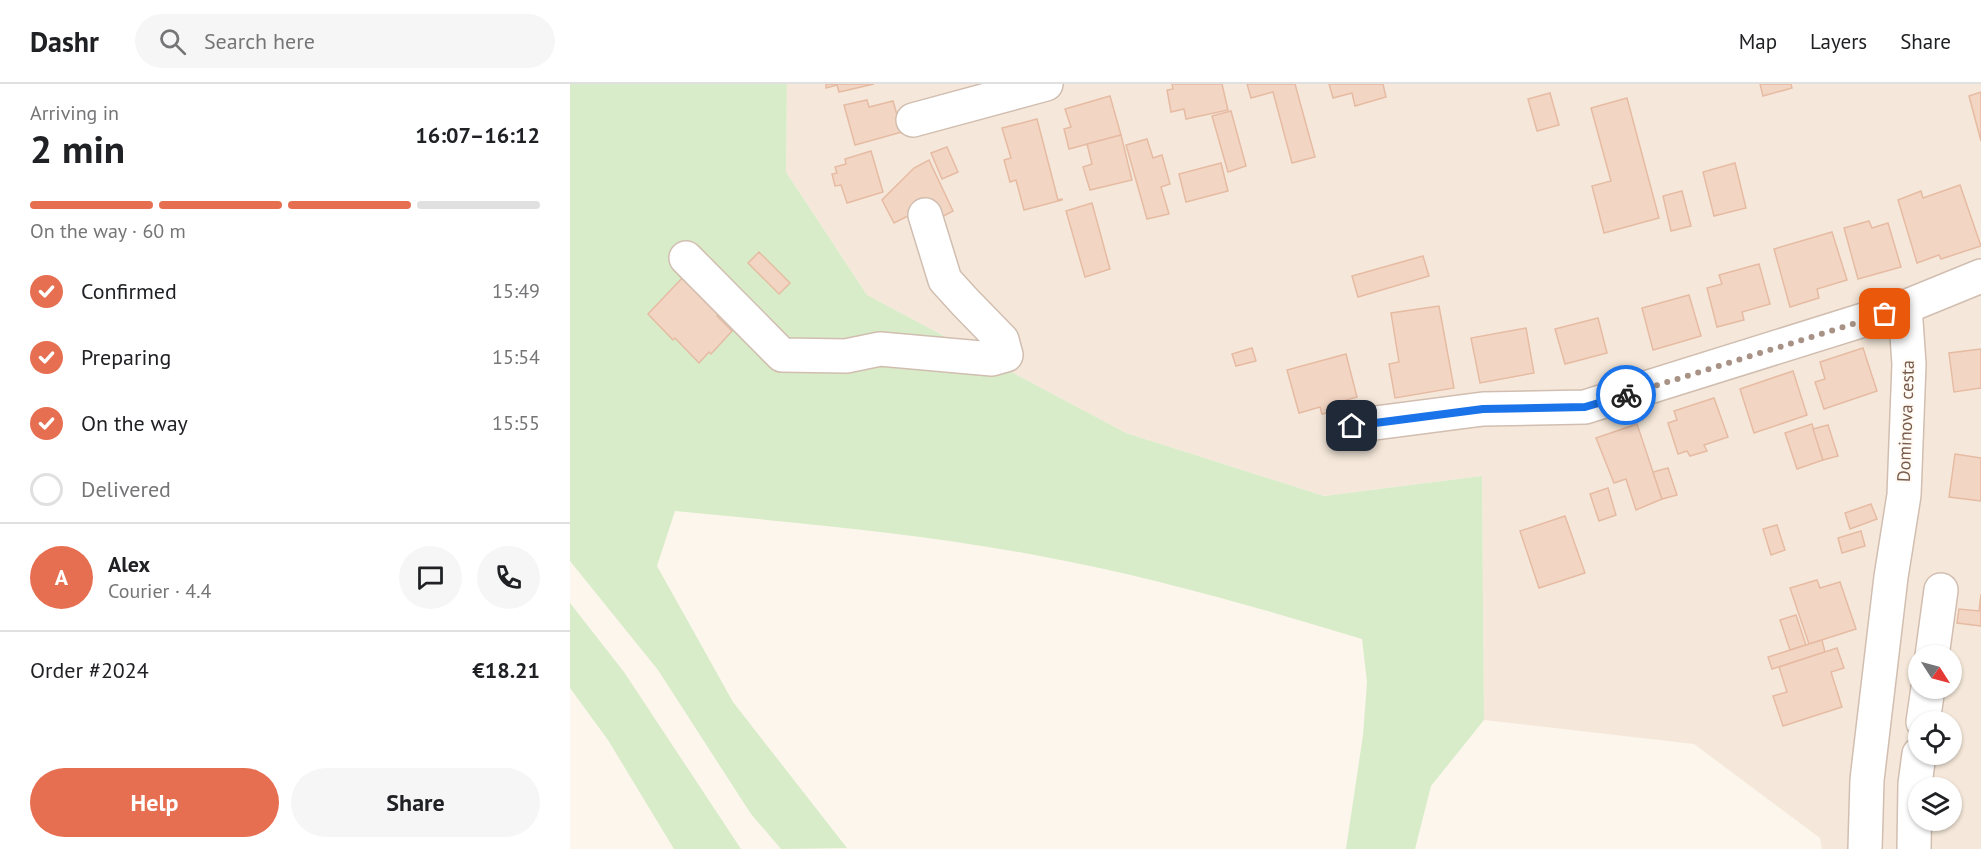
<!DOCTYPE html>
<html lang="en">
<head>
<meta charset="utf-8">
<style>
  body { margin:0; font-family:"PT Sans",sans-serif; background:#f6f6f6; color:#202124; height:100vh; display:flex; flex-direction:column; font-size:22px; white-space:nowrap }
  * { box-sizing:border-box; margin:0 }
  p { font-size:20px; color:#757577 }
  .icon { flex:none; width:33px; height:33px; fill:none; stroke:currentColor; stroke-width:2; stroke-linecap:round; stroke-linejoin:round }
  .map { position:relative; flex:1; overflow:hidden }
  .side { display:flex; flex-direction:column; background:#fff; width:570px }
  .side>* { flex:none }
  .needle { width:39px; rotate:126deg }
  .tools { position:absolute; left:1338px; top:561px; display:grid; gap:12px }
  .tools a { display:grid; place-items:center; width:54px; height:54px; border-radius:50%; background:#fff; box-shadow:0 2px 4px #0004; font-size:30px }
  .pin { position:absolute; display:grid; place-items:center; width:51px; height:51px; color:#fff; margin:-26px; border-radius:12px; box-shadow:0 3px 9px #0006 }
  .courier { position:absolute; display:grid; place-items:center; width:60px; height:60px; margin:-30px; border:4px solid #1a73e8; border-radius:50%; background:#fff; color:#222; box-shadow:0 2px 8px #0007 }
  .head em { font-style:normal; font-weight:700 }
  .head div { display:flex; flex-direction:column-reverse }
  .head { display:flex; align-items:center; justify-content:space-between; height:102px; padding:0 30px }
  h1 { font-size:39px; font-weight:700; line-height:45px }
  .bar { display:grid; grid-template-columns:repeat(4,1fr); gap:9px 6px; align-content:center; height:72px; padding:0 30px }
  .bar i { height:8px; border-radius:4px; background:#e0e0e0 }
  .bar .current { background:#e76f51 }
  .bar p { grid-column:span 4 }
  .line { display:flex; align-items:center; gap:15px; padding:0 30px; border-top:2px solid #e0e0e0 }
  .line div { flex:1 }
  .round { display:grid; place-items:center; flex:none; width:63px; height:63px; border-radius:32px; background:#f6f6f6 }
  ol { padding:0 30px; list-style:none }
  li { display:flex; align-items:center; gap:18px; height:66px }
  li p { margin-inline-start:auto }
  li .icon { padding:6px; border-radius:50%; background:#e76f51; color:#fff; stroke-width:4 }
  li:last-child { color:#757577 }
  li i { width:33px; height:33px; border:3px solid #e0e0e0; border-radius:50% }
  .primary-button { display:flex; gap:12px; margin-top:auto; padding:12px 30px }
  .primary-button a { flex:1; height:69px; border-radius:36px; background:#e76f51; color:#fff; font-size:24px; font-weight:700; line-height:69px; text-align:center }
  .primary-button a+a { background:#f6f6f6; color:#202124 }
  header { display:flex; align-items:center; gap:36px; box-sizing:border-box; height:84px; padding:0 30px; background:#fff; border-bottom:2px solid #e0e0e0 }
  header strong { font-size:28px }
  nav { display:flex; gap:33px; margin-inline-start:auto; font-size:21px }
  .search { width:420px; height:54px; background:#f6f6f6; display:flex; align-items:center; gap:15px; box-sizing:border-box; padding:0 21px; border-radius:33px; color:#757577; font-size:22px }
  main { display:flex; flex:1; min-height:0 }
  .map>svg:first-child { display:block }
  .residential { fill:#f5e8da; fill-rule:evenodd }
  .green { fill:#d8ecc9 }
  .building { fill:#f3d5c3; stroke:#e6bba3; stroke-width:1.5 }
  .lines { fill:none; stroke-linecap:round; stroke-linejoin:round }
  .minor-casing { stroke:#d1beb0; stroke-width:36 }
  .minor { stroke:#fff; stroke-width:33 }
  .done { stroke:#a89285; stroke-width:6; stroke-dasharray:0 10.8 }
  .route { stroke:#1a73e8; stroke-width:8 }
  .labels { text-anchor:middle; stroke-width:4.5; stroke-linejoin:round; paint-order:stroke }
  .street-label { font-size:18px; fill:#7a5c4d; stroke:#fffaf3 }
</style>
</head>
<body>
<header>
<strong>Dashr</strong>
<div class="search"><svg class="icon" aria-label="search" viewBox="0 0 24 24"><circle cx="10" cy="10" r="6"/><path d="M15 15l6 6"/></svg>Search here</div>
<nav><a>Map</a><a>Layers</a><a>Share</a></nav>
</header>
<main>
<section class="side">
<div class="head"><div><h1>2 min</h1><p>Arriving in</p></div><em>16:07–16:12</em></div>
<div class="bar"><i class="current"></i><i class="current"></i><i class="current"></i><i></i><p>On the way · 60 m</p></div>
<ol>
<li><svg class="icon" aria-label="check" viewBox="0 0 24 24"><path d="M5 12l5 5 9-10"/></svg>Confirmed<p>15:49</p></li>
<li><svg class="icon" aria-label="check" viewBox="0 0 24 24"><path d="M5 12l5 5 9-10"/></svg>Preparing<p>15:54</p></li>
<li><svg class="icon" aria-label="check" viewBox="0 0 24 24"><path d="M5 12l5 5 9-10"/></svg>On the way<p>15:55</p></li>
<li><i></i>Delivered</li>
</ol>
<div class="line" style="height:108px"><b class="round" style="background:#e76f51;color:#fff">A</b><div><b>Alex</b><p>Courier · 4.4</p></div><a class="round"><svg class="icon" aria-label="chat" viewBox="0 0 24 24"><path d="M4 5h16v11H9l-5 4z"/></svg></a><a class="round"><svg class="icon" aria-label="phone" viewBox="0 0 24 24"><path d="M5 4h4l2 5-3 2q2 4 5 5l2-3 5 2v4C11 20 4 13 5 4z"/></svg></a></div>
<div class="line" style="height:78px"><div>Order #2024</div><b>€18.21</b></div>
<div class="primary-button"><a>Help</a><a>Share</a></div>
</section>
<div class="map">
<svg width="1411" height="765" viewBox="0 0 1411 765">
  <rect width="100%" height="100%" fill="#fdf6ec"/>
  <path class="residential" d="M217,0H1411V765H1252L1250,754L1124,660L914,636L912,392L754,412L556,349L297,211L216,88ZM1348,572H1382V604H1348ZM1348,638H1382V670H1348ZM1348,704H1382V736H1348Z"/>
  <g class="green">
    <path d="M0,0H217L216,88L297,211L556,349L754,412L912,392L914,636L861,702L845,765H776L793,651L797,598L792,555C686,523 579,492 470,472C350,449 227,439 105,427L87,482L163,618L277,764L211,765L181,730L88,586L0,477Z"/>
    <path d="M0,519L54,588L171,765H104L38,656L0,604Z"/>
  </g>
  <g class="building">
    <path d="M256,0H304L269,8L267,1L256,4Z"/>
    <path d="M602,0H652L658,26L616,35L614,25L601,28L597,6L603,5Z"/>
    <path d="M677,0H725L745,73L722,79L703,8L681,14Z"/>
    <path d="M759,0H813L816,13L785,22L782,9L763,14Z"/>
    <path d="M1190,0H1221L1222,4L1193,12Z"/>
    <path d="M1411,8V57L1399,12Z"/>
    <path d="M980,9L989,41L967,47L958,15Z"/>
    <path d="M540,12L551,51L499,65L494,45L501,43L495,25Z"/>
    <path d="M1057,14L1089,134L1034,149L1022,102L1041,97L1021,24Z"/>
    <path d="M297,16L299,23L323,17L332,48L285,61L274,21Z"/>
    <path d="M661,27L676,82L658,88L642,32Z"/>
    <path d="M467,35L488,116L492,115V116L454,126L446,96L440,98L434,76L441,74L432,44Z"/>
    <path d="M551,51L562,96L520,106L513,83L522,80L517,60Z"/>
    <path d="M577,55L583,74L592,71L600,100L591,103L599,130L577,135L556,61Z"/>
    <path d="M377,63L388,88L372,95L361,69Z"/>
    <path d="M301,67L313,108L277,119L271,101L265,102L262,90L267,89L265,83L276,80L275,75Z"/>
    <path d="M359,76L383,127L368,135L362,120L324,139L312,116L344,84Z"/>
    <path d="M651,79L658,107L616,118L609,90Z"/>
    <path d="M1165,79L1176,124L1144,132L1133,88Z"/>
    <path d="M1390,101L1411,162L1371,175L1369,171L1347,179L1328,116L1351,107L1353,114Z"/>
    <path d="M1112,107L1121,142L1101,147L1093,112Z"/>
    <path d="M522,119L540,185L515,193L496,127Z"/>
    <path d="M1299,137L1302,144L1318,139L1331,183L1288,195L1274,144Z"/>
    <path d="M1262,148L1277,196L1247,205L1249,214L1220,223L1204,165Z"/>
    <path d="M189,168L220,199L209,210L178,179Z"/>
    <path d="M853,172L859,192L788,213L782,192Z"/>
    <path d="M1189,180L1200,220L1172,228L1174,236L1147,243L1137,204L1152,200L1149,191Z"/>
    <path d="M115,191L151,227L147,232L162,247L141,270L139,268L129,279L105,254L103,256L78,230Z"/>
    <path d="M1119,211L1131,252L1083,266L1072,224Z"/>
    <path d="M869,222L884,304L825,314L819,280L829,278L821,229Z"/>
    <path d="M1028,234L1037,269L995,280L985,245Z"/>
    <path d="M956,244L964,289L910,299L901,254Z"/>
    <path d="M682,264L686,277L666,282L662,270Z"/>
    <path d="M1293,264L1307,307L1254,325L1245,298L1255,295L1250,278Z"/>
    <path d="M1411,265V304L1384,308L1379,269Z"/>
    <path d="M776,270L787,313L763,320L765,327L752,330L750,323L729,329L717,286Z"/>
    <path d="M1223,287L1237,331L1184,349L1170,305Z"/>
    <path d="M1144,314L1158,353L1134,361L1137,367L1120,372L1117,367L1108,370L1098,339L1107,336L1104,327Z"/>
    <path d="M1067,340L1092,415L1066,426L1056,395L1044,399L1026,354Z"/>
    <path d="M1242,340L1253,376L1227,385L1215,349Z"/>
    <path d="M1258,341L1268,372L1253,376L1243,345Z"/>
    <path d="M1385,370L1411,374V417L1379,413Z"/>
    <path d="M1098,384L1107,411L1092,415L1083,388Z"/>
    <path d="M1038,404L1046,431L1029,437L1020,410Z"/>
    <path d="M1301,420L1307,435L1280,445L1275,429Z"/>
    <path d="M995,432L1015,489L969,504L950,447Z"/>
    <path d="M1207,441L1215,466L1201,471L1193,445Z"/>
    <path d="M1291,447L1295,462L1272,469L1268,454Z"/>
    <path d="M1247,496L1250,504L1270,498L1286,545L1239,560L1220,504Z"/>
    <path d="M1411,510V542L1387,539L1389,525L1409,527Z"/>
    <path d="M1226,531L1236,561L1220,566L1210,536Z"/>
    <path d="M1252,556L1255,568L1202,585L1198,573Z"/>
    <path d="M1267,564L1274,584L1261,588L1272,623L1213,642L1203,612L1217,608L1209,583Z"/>
  </g>
  <g class="lines">
    <g class="minor-casing">
      <g id="minor">
        <path d="M343,36L476,0"/>
        <path d="M116,174L212,271L276,272L310,265L422,275L436,271L432,256L395,218L375,196L355,131"/>
        <path d="M782,342L913,325L1015,323L1335,223L1411,192"/>
        <path d="M1362,572L1371,506"/>
        <path d="M1353,638L1358,604"/>
        <path d="M1295,765L1297,696L1321,493L1334,411L1339,280L1335,223"/>
        <path d="M1344,765L1345,700L1349,670"/>
      </g>
    </g>
    <use href="#minor" class="minor"/>
  </g>
  <g class="lines">
    <path class="done" d="M1056,311L1315,230"/>
    <path class="route" d="M782,342L913,325L1015,323L1056,311"/>
  </g>
  <g class="labels">
    <g class="street-label">
      <text transform="translate(1336 337) rotate(-88)" y="6">Dominova cesta</text>
    </g>
  </g>
</svg>
<div class="tools">
<a><svg class="needle" viewBox="-14 -14 28 28"><path d="M0-13l5 13h-10z" fill="#e53935"/><path d="M0 13l5-13h-10z" fill="#757577"/></svg></a>
<a><svg class="icon" aria-label="locate" viewBox="0 0 24 24"><circle cx="12" cy="12" r="6"/><path d="M12 2v4M12 18v4M2 12h4M18 12h4"/></svg></a>
<a><svg class="icon" aria-label="layers" viewBox="0 0 24 24"><path d="M12 4l9 5-9 5-9-5zM3 14l9 5 9-5"/></svg></a>
</div>
<div class="pin" style="left:1315px;top:230px;background:#ea580c"><svg class="icon" aria-label="bag" viewBox="0 0 24 24"><path d="M5 8h14l-1 12H6zM9 8a3 3 0 0 1 6 0"/></svg></div>
<div class="pin" style="left:782px;top:342px;background:#1f2937"><svg class="icon" aria-label="home" viewBox="0 0 24 24"><path d="M3 11l9-7 9 7M6 9v11h12V9"/></svg></div>
<div class="courier" style="left:1056px;top:311px"><svg class="icon" aria-label="bike" viewBox="0 0 24 24"><circle cx="6" cy="16" r="4"/><circle cx="18" cy="16" r="4"/><path d="M6 16l4-8h5l3 8M10 8l3 8H6M13 5h3"/></svg></div>
</div>
</main>
</body>
</html>
